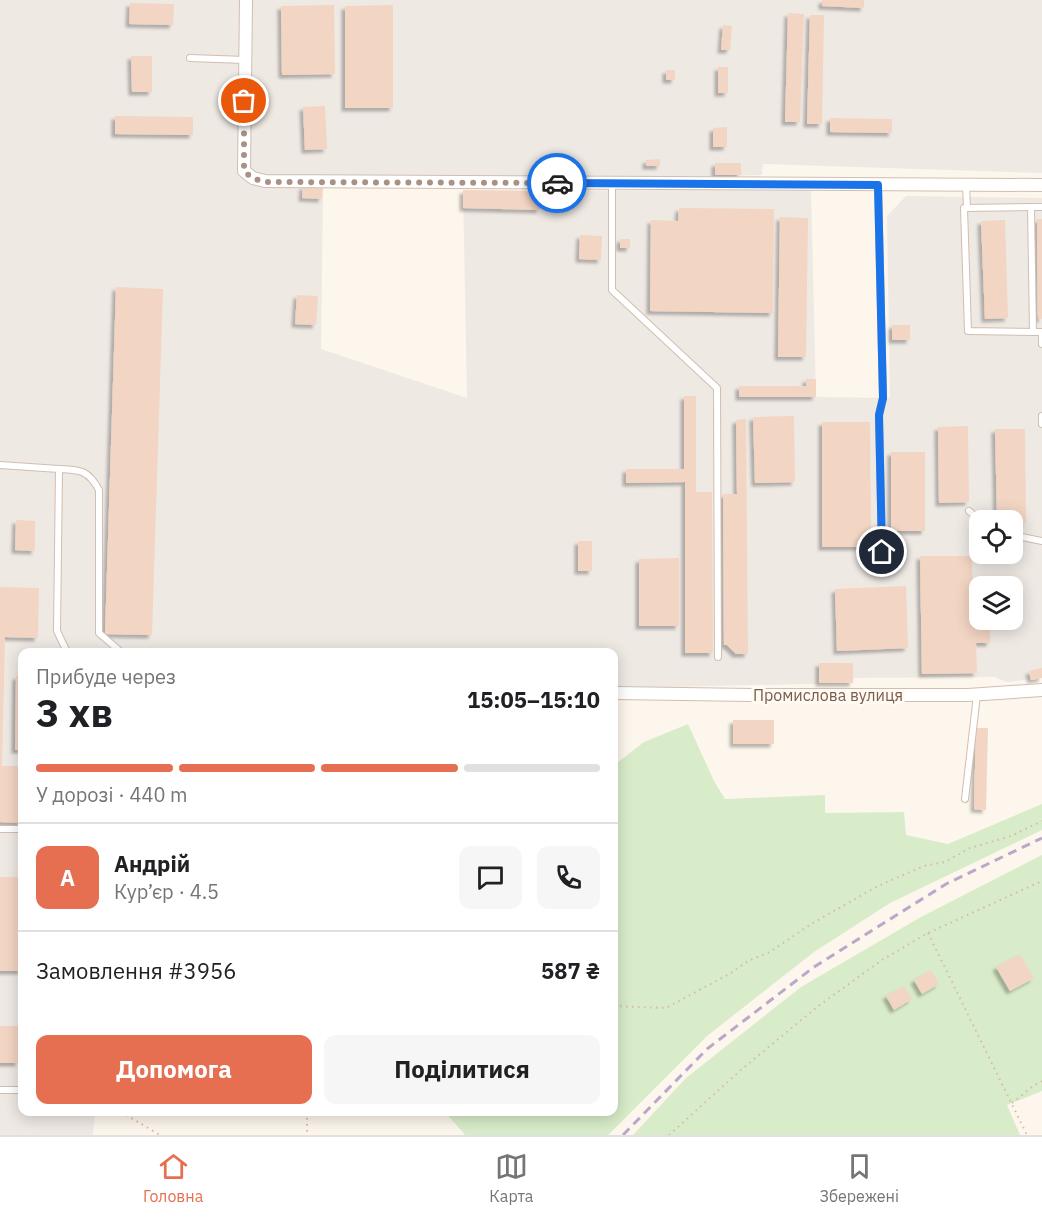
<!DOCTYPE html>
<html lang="uk">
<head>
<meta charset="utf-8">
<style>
  body { margin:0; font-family:"IBM Plex Sans",sans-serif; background:#f6f6f6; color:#202124; height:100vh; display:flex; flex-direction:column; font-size:22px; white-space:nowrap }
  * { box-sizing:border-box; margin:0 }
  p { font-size:20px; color:#757577 }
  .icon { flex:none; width:33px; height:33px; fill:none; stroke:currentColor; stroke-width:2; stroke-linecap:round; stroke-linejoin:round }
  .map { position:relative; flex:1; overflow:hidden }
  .panel { position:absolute; left:18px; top:648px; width:600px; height:468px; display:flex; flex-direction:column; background:#fff; border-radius:12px; box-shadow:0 3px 15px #0003 }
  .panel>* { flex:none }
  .fabs { position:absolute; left:969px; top:510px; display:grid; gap:12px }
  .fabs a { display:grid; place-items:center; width:54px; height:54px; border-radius:12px; background:#fff; box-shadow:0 3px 15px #0003; font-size:30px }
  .pin { position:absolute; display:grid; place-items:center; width:51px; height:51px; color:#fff; margin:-26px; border:3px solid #fff; border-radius:50%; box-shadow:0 2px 6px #0007 }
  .courier { position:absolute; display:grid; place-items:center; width:60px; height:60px; margin:-30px; border:4px solid #1a73e8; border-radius:50%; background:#fff; color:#222; box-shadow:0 2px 8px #0007 }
  .overview em { font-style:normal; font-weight:800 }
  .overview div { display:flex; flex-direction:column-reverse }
  .overview { display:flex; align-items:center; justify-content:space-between; height:102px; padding:0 18px }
  h1 { font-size:39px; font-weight:800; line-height:45px }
  .bar { display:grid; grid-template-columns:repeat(4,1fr); gap:9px 6px; align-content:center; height:72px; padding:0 18px }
  .bar i { height:8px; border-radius:4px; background:#e0e0e0 }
  .bar .on { background:#e76f51 }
  .bar p { grid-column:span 4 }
  .line { display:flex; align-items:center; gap:15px; padding:0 18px; border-top:2px solid #e0e0e0 }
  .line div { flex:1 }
  .round { display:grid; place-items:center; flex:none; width:63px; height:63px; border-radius:12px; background:#f6f6f6 }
  .action { display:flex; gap:12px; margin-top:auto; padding:12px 18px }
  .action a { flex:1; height:69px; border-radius:12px; background:#e76f51; color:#fff; font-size:24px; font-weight:800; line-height:69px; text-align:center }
  .action a+a { background:#f6f6f6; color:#202124 }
  .tabs { display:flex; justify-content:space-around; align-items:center; height:84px; border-top:2px solid #e0e0e0; background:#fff; font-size:16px; color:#757577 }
  .tabs a { display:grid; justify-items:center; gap:3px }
  .tabs .on { color:#e76f51 }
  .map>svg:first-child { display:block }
  .industrial { fill:#efe9e4; fill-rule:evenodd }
  .green { fill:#d8ecc9 }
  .building { fill:#f3d5c3; filter:url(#shadow) }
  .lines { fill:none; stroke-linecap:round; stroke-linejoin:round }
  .lane-casing { stroke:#d1beb0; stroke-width:8 }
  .street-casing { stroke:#d1beb0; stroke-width:14 }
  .path { stroke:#d9b8a5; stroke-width:2; stroke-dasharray:1.5 4.5; stroke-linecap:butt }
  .lane { stroke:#fff; stroke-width:6 }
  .street { stroke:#fff; stroke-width:12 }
  .rail { stroke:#b9a8c9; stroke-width:3; stroke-dasharray:9 6; stroke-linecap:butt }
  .done { stroke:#a89285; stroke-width:6; stroke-dasharray:0 10.8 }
  .route { stroke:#1a73e8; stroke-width:8 }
  .labels { text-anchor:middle; stroke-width:6; stroke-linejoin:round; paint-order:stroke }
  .street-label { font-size:16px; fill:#7a5c4d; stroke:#fffaf3 }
</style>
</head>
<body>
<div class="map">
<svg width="1042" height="1135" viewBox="0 0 1042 1135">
  <defs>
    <filter id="shadow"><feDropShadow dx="-3.5" dy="3.5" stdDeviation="1.5" flood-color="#0004"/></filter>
  </defs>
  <rect width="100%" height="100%" fill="#fdf6ec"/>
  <path class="industrial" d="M0,0H1042V173L763,164L762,175L323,187L321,349L467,398L463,190L541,191L811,189L816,397L890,398L887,216L906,196L1042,198V678L1006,682L995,677L854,678L853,683L614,688V652H22V1112H95L93,1135H0ZM980,520H1012V554H980ZM980,586H1012V620H980Z"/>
  <g class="green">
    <path d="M688,724L714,781L725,799L825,795V813L904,812L906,835L948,844L1042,804V830L890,903L814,952L707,1036L608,1135H465L445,1112H614V763H617L644,742Z"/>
    <path d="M1042,855V1091L1007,1105L1020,1135H633L686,1078L801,987L921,917Z"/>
  </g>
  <g class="building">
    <path d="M822,0H864V8L822,6Z"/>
    <path d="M130,3L174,4L173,25L129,24Z"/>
    <path d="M334,5L335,74L282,75L281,6Z"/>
    <path d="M393,5V108H345V6Z"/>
    <path d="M788,13L804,14L800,122H785Z"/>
    <path d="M810,15H824L822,124H807Z"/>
    <path d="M723,25L732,26L730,50H721Z"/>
    <path d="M131,56H152V92H132Z"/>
    <rect x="718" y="67" width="10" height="26"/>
    <rect x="666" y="70" width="9" height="10"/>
    <path d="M325,106L327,149L305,150L303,107Z"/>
    <path d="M115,116L193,117V135L115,134Z"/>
    <path d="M830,118L892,119V133L830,132Z"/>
    <path d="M727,127V147H713V128Z"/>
    <path d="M660,159V166H646V160Z"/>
    <rect x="715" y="163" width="26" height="12"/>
    <path d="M303,186L323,187L322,199L302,198Z"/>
    <path d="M463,190L541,191L540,210L463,208Z"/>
    <path d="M679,208L774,209L773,313L650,311L651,220L678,221Z"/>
    <path d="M780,217L808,218L806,357H778Z"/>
    <path d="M1037,219H1042V319H1038Z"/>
    <path d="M1005,220L1008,318L985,319L981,221Z"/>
    <path d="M580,235L602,236L601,260L579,259Z"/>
    <rect x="620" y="239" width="10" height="9"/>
    <path d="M116,287L163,289L152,635L105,634Z"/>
    <path d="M297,295L318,296L316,325L295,324Z"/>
    <rect x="892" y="325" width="18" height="15"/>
    <path d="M806,379H816V397H739V386H806Z"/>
    <path d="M684,396H696V492H712L713,653H685V482L626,483V469H684Z"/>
    <path d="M794,416L795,482L755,483L753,417Z"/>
    <path d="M746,419L748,654H736L727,645H724L723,494H737L736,420Z"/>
    <path d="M822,422H870L871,547H822Z"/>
    <path d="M968,426L969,502L939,503L938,427Z"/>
    <path d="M995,429H1025L1026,523L997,520Z"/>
    <rect x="891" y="452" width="34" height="79"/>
    <path d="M16,520L35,521V551L15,550Z"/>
    <rect x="578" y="541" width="14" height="30"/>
    <path d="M920,556H972L973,603H980V620H990V643H976L977,673L922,674Z"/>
    <path d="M679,558V626H639V559Z"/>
    <path d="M906,586L908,648L837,651L835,589Z"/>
    <path d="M0,587L39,588L38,638L5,637L2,766H22V823L0,822Z"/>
    <rect x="819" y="663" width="34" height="20"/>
    <path d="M1042,668V678L1031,680L1029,671Z"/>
    <path d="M16,676H22V750H15Z"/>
    <rect x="733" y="720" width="41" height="24"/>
    <path d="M976,728H988L986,810L974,809Z"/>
    <rect x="0" y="877" width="22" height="94"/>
    <path d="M1020,954L1034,978L1010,991L996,967Z"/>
    <path d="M931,970L939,984L922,994L914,980Z"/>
    <path d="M904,986L912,999L894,1010L886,996Z"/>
    <path d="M0,1026H20L19,1063H0Z"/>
  </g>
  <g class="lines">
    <g class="lane-casing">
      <g id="lane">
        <path d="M190,58L245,60"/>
        <path d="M612,184V290L717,388L718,657"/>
        <path d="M878,185L883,398L879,415L882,552"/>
        <path d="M966,185L967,208"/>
        <path d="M1031,207L964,208L968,331L1042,332"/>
        <path d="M1033,332L1031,207H1042"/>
        <path d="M1042,332V344"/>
        <path d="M1042,416V424"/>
        <path d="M0,465L59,469L57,631L67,652"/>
        <path d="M59,469C81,470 88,470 99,490V633L121,652"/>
        <path d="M969,511L980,520"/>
        <path d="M1012,535L1042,541"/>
        <path d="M965,799L977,695"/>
        <path d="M0,829H22"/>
        <path d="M0,1090H22"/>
      </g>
    </g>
    <g class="street-casing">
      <g id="street">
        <path d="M246,0L244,171L253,178L265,181L1042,185"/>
        <path d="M614,693L751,695H968L1042,690"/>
      </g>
    </g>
    <g class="path">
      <path d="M928,933L1027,1135"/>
      <path d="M614,1006L666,1008L731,973L748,961L770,952L811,924L878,886L924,866L945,862L970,848L1011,836L1042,821"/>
      <path d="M1012,1103L1033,1086L1042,1081"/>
      <path d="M121,1112L160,1135"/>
      <path d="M307,1112V1135"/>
      <path d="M669,1135L742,1069L817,1007L882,960L928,933L1042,881"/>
    </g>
    <use href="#lane" class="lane"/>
    <use href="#street" class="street"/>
    <path class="rail" d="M623,1135L707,1049L814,967L946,884L1042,838"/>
  </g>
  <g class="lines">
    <path class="done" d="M244,101V171L252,178L265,182L557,183"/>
    <path class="route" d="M557,183L878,185L883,398L879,415L882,552"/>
  </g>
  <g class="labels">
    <g class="street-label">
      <text x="828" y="701">Промислова вулиця</text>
    </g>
  </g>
</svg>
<div class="fabs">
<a><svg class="icon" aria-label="locate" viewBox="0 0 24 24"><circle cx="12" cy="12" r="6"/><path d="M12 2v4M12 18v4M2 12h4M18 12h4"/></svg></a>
<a><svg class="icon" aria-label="layers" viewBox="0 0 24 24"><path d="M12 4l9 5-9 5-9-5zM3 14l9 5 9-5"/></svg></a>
</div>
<div class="pin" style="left:244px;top:101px;background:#ea580c"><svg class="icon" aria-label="bag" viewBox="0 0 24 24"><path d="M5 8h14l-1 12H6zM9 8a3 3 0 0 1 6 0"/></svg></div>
<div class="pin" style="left:882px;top:552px;background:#1f2937"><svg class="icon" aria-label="home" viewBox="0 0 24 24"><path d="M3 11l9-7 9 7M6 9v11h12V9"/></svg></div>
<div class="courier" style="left:557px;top:183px"><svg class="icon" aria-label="car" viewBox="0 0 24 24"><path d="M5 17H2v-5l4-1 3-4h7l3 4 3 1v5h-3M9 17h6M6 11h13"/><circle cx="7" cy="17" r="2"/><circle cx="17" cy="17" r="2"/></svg></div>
<section class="panel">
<div class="overview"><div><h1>3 хв</h1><p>Прибуде через</p></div><em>15:05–15:10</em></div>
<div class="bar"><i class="on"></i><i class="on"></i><i class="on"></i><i></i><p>У дорозі · 440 m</p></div>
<div class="line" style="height:108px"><b class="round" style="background:#e76f51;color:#fff">А</b><div><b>Андрій</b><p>Кур’єр · 4.5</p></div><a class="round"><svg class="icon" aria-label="chat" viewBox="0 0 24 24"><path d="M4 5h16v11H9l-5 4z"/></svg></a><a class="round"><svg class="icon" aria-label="phone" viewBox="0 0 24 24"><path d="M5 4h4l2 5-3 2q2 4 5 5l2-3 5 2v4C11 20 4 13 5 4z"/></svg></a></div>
<div class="line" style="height:78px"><div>Замовлення #3956</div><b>587 ₴</b></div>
<div class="action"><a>Допомога</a><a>Поділитися</a></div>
</section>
</div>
<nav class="tabs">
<a class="on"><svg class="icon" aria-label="home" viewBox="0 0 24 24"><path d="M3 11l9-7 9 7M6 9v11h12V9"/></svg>Головна</a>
<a><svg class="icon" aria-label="map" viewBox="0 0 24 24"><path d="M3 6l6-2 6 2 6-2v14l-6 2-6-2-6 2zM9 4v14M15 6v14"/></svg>Карта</a>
<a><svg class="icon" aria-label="saved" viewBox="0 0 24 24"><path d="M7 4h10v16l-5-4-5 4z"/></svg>Збережені</a>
</nav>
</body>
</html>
